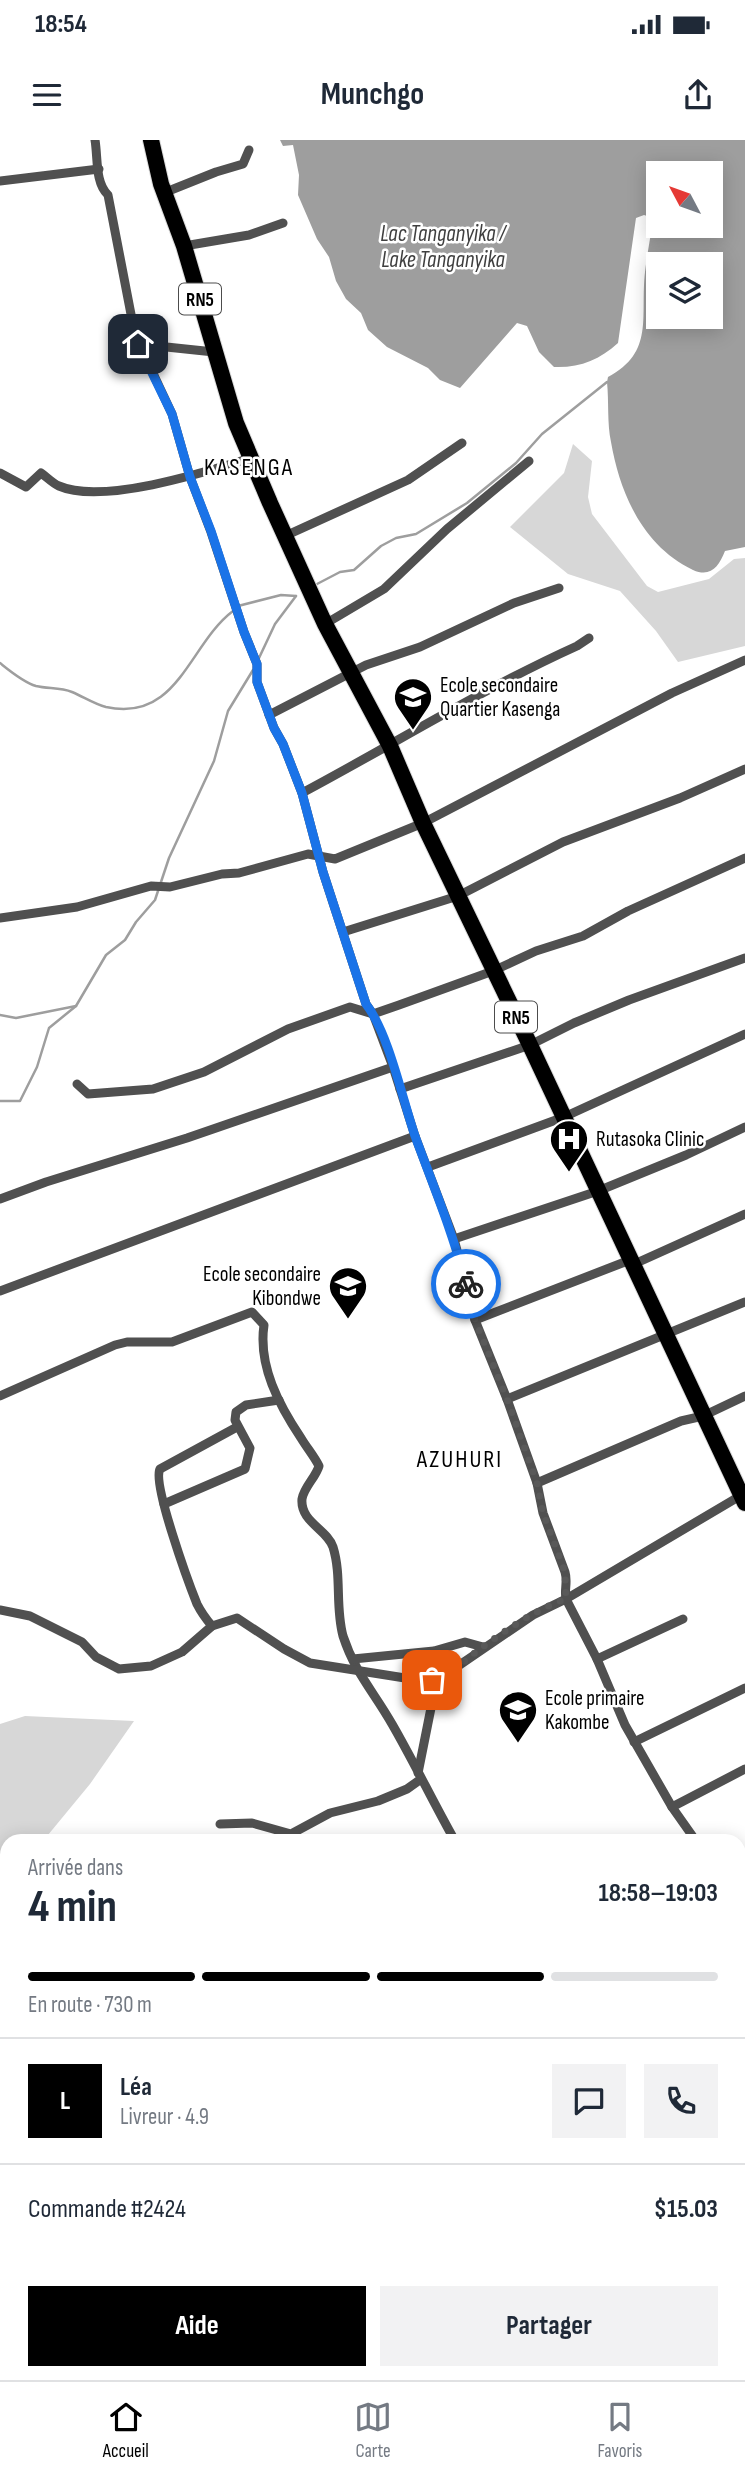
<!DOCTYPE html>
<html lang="fr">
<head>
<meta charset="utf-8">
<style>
  body { margin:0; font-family:"Sofia Sans Condensed",sans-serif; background:#f2f2f3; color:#1f2937; height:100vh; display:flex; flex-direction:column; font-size:26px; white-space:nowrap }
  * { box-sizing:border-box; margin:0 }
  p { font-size:23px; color:#747a83 }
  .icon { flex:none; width:38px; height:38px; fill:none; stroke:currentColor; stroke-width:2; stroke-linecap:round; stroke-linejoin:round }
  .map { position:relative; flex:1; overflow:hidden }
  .side { position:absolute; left:0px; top:1694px; width:746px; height:546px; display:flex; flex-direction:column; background:#fff; border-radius:21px 21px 0 0; box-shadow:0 4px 18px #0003 }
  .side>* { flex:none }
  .needle { width:46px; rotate:311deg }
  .controls { position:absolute; left:646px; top:21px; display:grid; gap:14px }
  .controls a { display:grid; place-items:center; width:77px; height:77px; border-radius:0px; background:#fff; box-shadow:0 4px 18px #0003; font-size:35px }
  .pin { position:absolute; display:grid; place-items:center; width:60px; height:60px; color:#fff; margin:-30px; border-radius:14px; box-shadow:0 4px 10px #0006 }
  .courier { position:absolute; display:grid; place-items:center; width:70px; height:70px; margin:-35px; border:5px solid #1a73e8; border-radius:50%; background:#fff; color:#222; box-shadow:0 2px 9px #0007 }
  .overview em { font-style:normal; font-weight:700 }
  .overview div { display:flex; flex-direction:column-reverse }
  .overview { display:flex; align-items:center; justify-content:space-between; height:119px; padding:0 28px }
  h1 { font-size:46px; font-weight:700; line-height:52px }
  .bar { display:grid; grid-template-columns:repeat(4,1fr); gap:10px 7px; align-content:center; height:84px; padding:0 28px }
  .bar i { height:9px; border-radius:5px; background:#e0e1e3 }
  .bar .on { background:#000 }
  .bar p { grid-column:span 4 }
  .line { display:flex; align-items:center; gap:18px; padding:0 28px; border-top:2px solid #e0e1e3 }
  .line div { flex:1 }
  .round { display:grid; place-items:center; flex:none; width:74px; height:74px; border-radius:0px; background:#f2f2f3 }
  .button { display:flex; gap:14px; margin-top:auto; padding:14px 28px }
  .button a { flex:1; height:80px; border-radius:0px; background:#000; color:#fff; font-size:28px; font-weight:700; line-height:80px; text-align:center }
  .button a+a { background:#f2f2f3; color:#1f2937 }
  .status { display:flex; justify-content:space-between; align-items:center; height:49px; padding:0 35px; background:#fff; direction:ltr }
  .status svg { height:19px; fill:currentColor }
  header { display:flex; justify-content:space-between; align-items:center; height:91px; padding:0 28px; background:#fff; font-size:32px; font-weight:700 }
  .menu { display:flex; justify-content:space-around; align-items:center; height:98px; border-top:2px solid #e0e1e3; background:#fff; font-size:19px; color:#747a83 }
  .menu a { display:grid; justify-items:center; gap:4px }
  .menu .on { color:#000 }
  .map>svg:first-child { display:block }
  .green { fill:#d7d7d7 }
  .water { fill:#9e9e9e; fill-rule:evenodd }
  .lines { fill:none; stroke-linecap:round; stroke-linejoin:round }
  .stream { stroke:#9e9e9e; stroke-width:2.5 }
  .highway-casing { stroke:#dbdbdb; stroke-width:18 }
  .street { stroke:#505050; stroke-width:9 }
  .highway { stroke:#000; stroke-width:16 }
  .done { stroke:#595959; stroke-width:7; stroke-dasharray:0 12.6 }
  .route { stroke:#1a73e8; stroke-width:9 }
  .labels { text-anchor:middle; stroke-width:5; stroke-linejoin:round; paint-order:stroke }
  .shield { fill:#fff; stroke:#4c4c4c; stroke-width:2 }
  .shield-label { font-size:19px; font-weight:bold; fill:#000 }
  .poi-label { font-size:21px; fill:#000; stroke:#fff; text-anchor:start }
  .water-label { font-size:23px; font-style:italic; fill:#3f3f3f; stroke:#fff }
  .quarter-label { font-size:24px; letter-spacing:2px; fill:#000; stroke:#fff }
</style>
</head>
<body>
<div class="status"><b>18:54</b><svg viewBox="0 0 49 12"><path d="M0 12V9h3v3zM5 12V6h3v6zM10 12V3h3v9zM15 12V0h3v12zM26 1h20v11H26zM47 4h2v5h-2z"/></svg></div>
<header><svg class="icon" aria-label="menu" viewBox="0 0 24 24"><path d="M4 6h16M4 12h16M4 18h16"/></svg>Munchgo<svg class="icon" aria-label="share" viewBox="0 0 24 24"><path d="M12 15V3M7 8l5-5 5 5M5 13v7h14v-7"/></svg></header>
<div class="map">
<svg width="745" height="2240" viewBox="0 0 745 2240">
  <rect width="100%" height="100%" fill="#fff"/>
  <g class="green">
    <path d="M573,304L592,321L588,357L592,374L647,446L658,452L709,439L734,419L745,418V506L678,522L656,491L620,451L568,434L510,387L564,333Z"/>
    <path d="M25,1576L134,1581L90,1644L43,1701H7V1772L0,1783V1584Z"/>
  </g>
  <path class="water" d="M280,0H745V407L725,411C719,426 711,438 693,430C643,406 620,354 611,302C607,283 609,262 607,242L608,237C655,212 640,177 645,132C647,114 651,96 653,78L644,75L636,78L618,203C599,220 580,228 554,227L539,212L527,186L517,183L460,248L440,240L428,228L387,207L368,190L361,173L346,159L336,141L329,117L317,99L298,55L299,35L293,5L283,6ZM658,33H710V86H658ZM658,124H710V177H658Z"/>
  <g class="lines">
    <g class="stream">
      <path d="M317,444L340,432L354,430L381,406L396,398L416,394L467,363L516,323L542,294L607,242"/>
      <path d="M238,466L281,455L296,456"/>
      <path d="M259,518L275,484L296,456"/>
      <path d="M0,523C10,531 23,542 36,546C48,549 60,547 72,552C84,557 94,564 106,567C178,583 189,504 233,471"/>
      <path d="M0,875L16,878L76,866"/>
      <path d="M0,961H20L37,927L49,888L76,866L106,815L125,800L136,782L155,760L169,718L214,621L228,571L253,530"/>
      <path d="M0,2195L7,2191"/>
      <path d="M69,2233L77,2240"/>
      <path d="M137,2240L147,2233"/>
    </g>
    <g class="highway-casing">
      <path id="highway" d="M151,0L161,44L184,106L236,283L270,363L325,484L390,606L423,683L530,905L745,1363"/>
    </g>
    <g class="street">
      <path d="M95,0C98,18 95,43 108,55L135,195L172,274L190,337L211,392L244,492L257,524V542L274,588L283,604L302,653L323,732L366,864L373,874L393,927L415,996L454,1099L475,1180L507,1259L537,1343L543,1373L565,1432C568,1442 564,1450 566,1459L597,1519L625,1585L672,1667L696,1701"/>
      <path d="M0,41L99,29"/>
      <path d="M166,52L216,32L243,24L249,10"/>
      <path d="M184,106L249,95L283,83"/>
      <path d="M138,204L214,212"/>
      <path d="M0,333L26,347L41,333C47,337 52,343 59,346C102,365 206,332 251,318"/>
      <path d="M285,396L408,340L462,303"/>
      <path d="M325,484L384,449L447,389L529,321"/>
      <path d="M269,575L366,525L420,507L514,463L559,448"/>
      <path d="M302,653C394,604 482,549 577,506L589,498"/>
      <path d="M0,778L77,767L151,746L170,747L222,734L239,733L308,714L335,719L423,683L672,553L745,520"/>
      <path d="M343,792L458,756L563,702L680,658L745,629"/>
      <path d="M77,944L88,954L153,949L204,932L288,889L350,867L373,874L399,865L493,831L536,811L583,796L628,771L745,718"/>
      <path d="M400,949L530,905L574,883L629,860L745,818"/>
      <path d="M428,1027L564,977L745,894"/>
      <path d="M0,1059L46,1042L187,998L393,927"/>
      <path d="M454,1099L598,1051L686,1015L745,987"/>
      <path d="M632,1125L745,1074"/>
      <path d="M0,1151L415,996"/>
      <path d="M475,1180L630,1120"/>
      <path d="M0,1256L115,1205L127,1202H172L252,1172L264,1185C258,1226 279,1265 301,1298C307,1308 314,1316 319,1326C316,1337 304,1347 302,1359C300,1382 327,1389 333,1407C342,1436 335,1467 343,1496C355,1533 374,1552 392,1584C414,1622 433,1662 455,1701"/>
      <path d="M507,1259L745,1162"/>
      <path d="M537,1343L681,1281L703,1276L745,1256"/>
      <path d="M164,1364L245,1329L250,1308L235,1280L236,1272L246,1265L279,1260"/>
      <path d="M0,1470L30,1476L82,1502L96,1517L119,1529L151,1526L182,1512L212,1486L237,1478L284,1509L310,1523L424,1541L442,1537L533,1475L566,1459L745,1353"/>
      <path d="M212,1486C206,1479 201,1472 197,1464C189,1444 152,1343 160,1329L237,1287"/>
      <path d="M353,1519L434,1511L465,1502L483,1507"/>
      <path d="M597,1519L683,1479"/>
      <path d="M634,1602L745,1548"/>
      <path d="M418,1633L437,1538"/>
      <path d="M672,1667L745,1629"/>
      <path d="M220,1684L252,1683L291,1694L330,1673L378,1661L407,1649L421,1639"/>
      <path d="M738,1718L745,1715"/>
      <path d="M738,1760L745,1769"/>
      <path d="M738,1815L745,1811"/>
      <path d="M0,1868L7,1877"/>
      <path d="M738,1906L745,1902"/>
      <path d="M738,1995L745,1992"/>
      <path d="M738,2086L745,2083"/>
      <path d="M738,2173L745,2170"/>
      <path d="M249,2233L257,2240"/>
      <path d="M645,2240L651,2233"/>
    </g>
    <use href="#highway" class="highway"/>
  </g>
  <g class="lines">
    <path class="done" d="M432,1540C453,1534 467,1518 484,1506C509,1488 537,1469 566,1459L565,1432L543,1373L537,1343L507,1259L475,1180L466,1144"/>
    <path class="route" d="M138,204L172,274L190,337L211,391L244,492L257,524V542L274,588L283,604L302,653L323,732L366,864C389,894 402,958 415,996C433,1045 453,1093 466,1144"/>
  </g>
  <defs>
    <g id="school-pin" transform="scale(2.0125)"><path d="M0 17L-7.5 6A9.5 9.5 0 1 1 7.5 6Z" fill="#000" stroke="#fff"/><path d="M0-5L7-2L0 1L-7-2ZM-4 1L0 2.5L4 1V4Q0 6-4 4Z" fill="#fff"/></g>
    <g id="hospital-pin" transform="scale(2.0125)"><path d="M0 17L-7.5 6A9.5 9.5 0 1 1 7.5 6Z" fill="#000" stroke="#fff"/><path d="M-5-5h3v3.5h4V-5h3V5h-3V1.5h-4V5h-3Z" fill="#fff"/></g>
  </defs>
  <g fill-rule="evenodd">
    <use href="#school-pin" x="413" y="557"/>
    <use href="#hospital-pin" x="569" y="999"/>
    <use href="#school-pin" x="348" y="1146"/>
    <use href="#school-pin" x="518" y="1570"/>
  </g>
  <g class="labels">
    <g class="shield">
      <rect x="179" y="143.5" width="42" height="31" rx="5"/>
      <rect x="495" y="861.5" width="42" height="31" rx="5"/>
    </g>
    <g class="shield-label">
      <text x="200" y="166">RN5</text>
      <text x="516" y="884">RN5</text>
    </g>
    <g class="poi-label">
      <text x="440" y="552">Ecole secondaire<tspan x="440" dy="24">Quartier Kasenga</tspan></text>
      <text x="596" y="1006">Rutasoka Clinic</text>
      <text x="321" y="1141" text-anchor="end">Ecole secondaire<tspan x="321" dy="24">Kibondwe</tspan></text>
      <text x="545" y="1565">Ecole primaire<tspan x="545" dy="24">Kakombe</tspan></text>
    </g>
    <g class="water-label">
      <text x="443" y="101">Lac Tanganyika /<tspan x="443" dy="26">Lake Tanganyika</tspan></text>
    </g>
    <g class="quarter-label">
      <text x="249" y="335">KASENGA</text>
      <text x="460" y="1327">AZUHURI</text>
    </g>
  </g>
</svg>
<div class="controls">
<a><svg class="needle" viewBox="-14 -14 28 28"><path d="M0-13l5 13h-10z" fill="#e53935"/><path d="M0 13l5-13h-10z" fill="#747a83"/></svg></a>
<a><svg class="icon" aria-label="layers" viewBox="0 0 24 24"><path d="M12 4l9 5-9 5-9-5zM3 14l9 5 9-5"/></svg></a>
</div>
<div class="pin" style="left:432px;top:1540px;background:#ea580c"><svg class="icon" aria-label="bag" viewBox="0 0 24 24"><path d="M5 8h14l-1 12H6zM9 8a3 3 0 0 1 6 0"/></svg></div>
<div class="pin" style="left:138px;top:204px;background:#1f2937"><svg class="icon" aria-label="home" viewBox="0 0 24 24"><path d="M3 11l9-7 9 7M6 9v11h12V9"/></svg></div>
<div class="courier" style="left:466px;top:1144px"><svg class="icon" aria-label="bike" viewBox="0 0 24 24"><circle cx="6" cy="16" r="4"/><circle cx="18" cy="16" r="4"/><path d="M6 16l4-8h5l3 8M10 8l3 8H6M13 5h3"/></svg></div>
<section class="side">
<div class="overview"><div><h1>4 min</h1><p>Arrivée dans</p></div><em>18:58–19:03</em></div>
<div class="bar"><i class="on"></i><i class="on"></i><i class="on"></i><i></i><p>En route · 730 m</p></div>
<div class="line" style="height:126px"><b class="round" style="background:#000;color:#fff">L</b><div><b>Léa</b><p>Livreur · 4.9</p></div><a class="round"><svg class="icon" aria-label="chat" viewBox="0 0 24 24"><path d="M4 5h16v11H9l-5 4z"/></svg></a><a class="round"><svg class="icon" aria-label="phone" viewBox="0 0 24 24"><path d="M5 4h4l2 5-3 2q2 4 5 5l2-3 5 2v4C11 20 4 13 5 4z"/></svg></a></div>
<div class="line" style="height:91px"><div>Commande #2424</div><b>$15.03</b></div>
<div class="button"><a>Aide</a><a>Partager</a></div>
</section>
</div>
<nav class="menu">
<a class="on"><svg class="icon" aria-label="home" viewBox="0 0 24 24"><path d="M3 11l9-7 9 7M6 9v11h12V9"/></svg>Accueil</a>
<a><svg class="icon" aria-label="map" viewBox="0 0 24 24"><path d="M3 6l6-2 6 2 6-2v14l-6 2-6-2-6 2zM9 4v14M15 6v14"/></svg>Carte</a>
<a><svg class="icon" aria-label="saved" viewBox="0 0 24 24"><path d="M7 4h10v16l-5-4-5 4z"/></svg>Favoris</a>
</nav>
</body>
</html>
